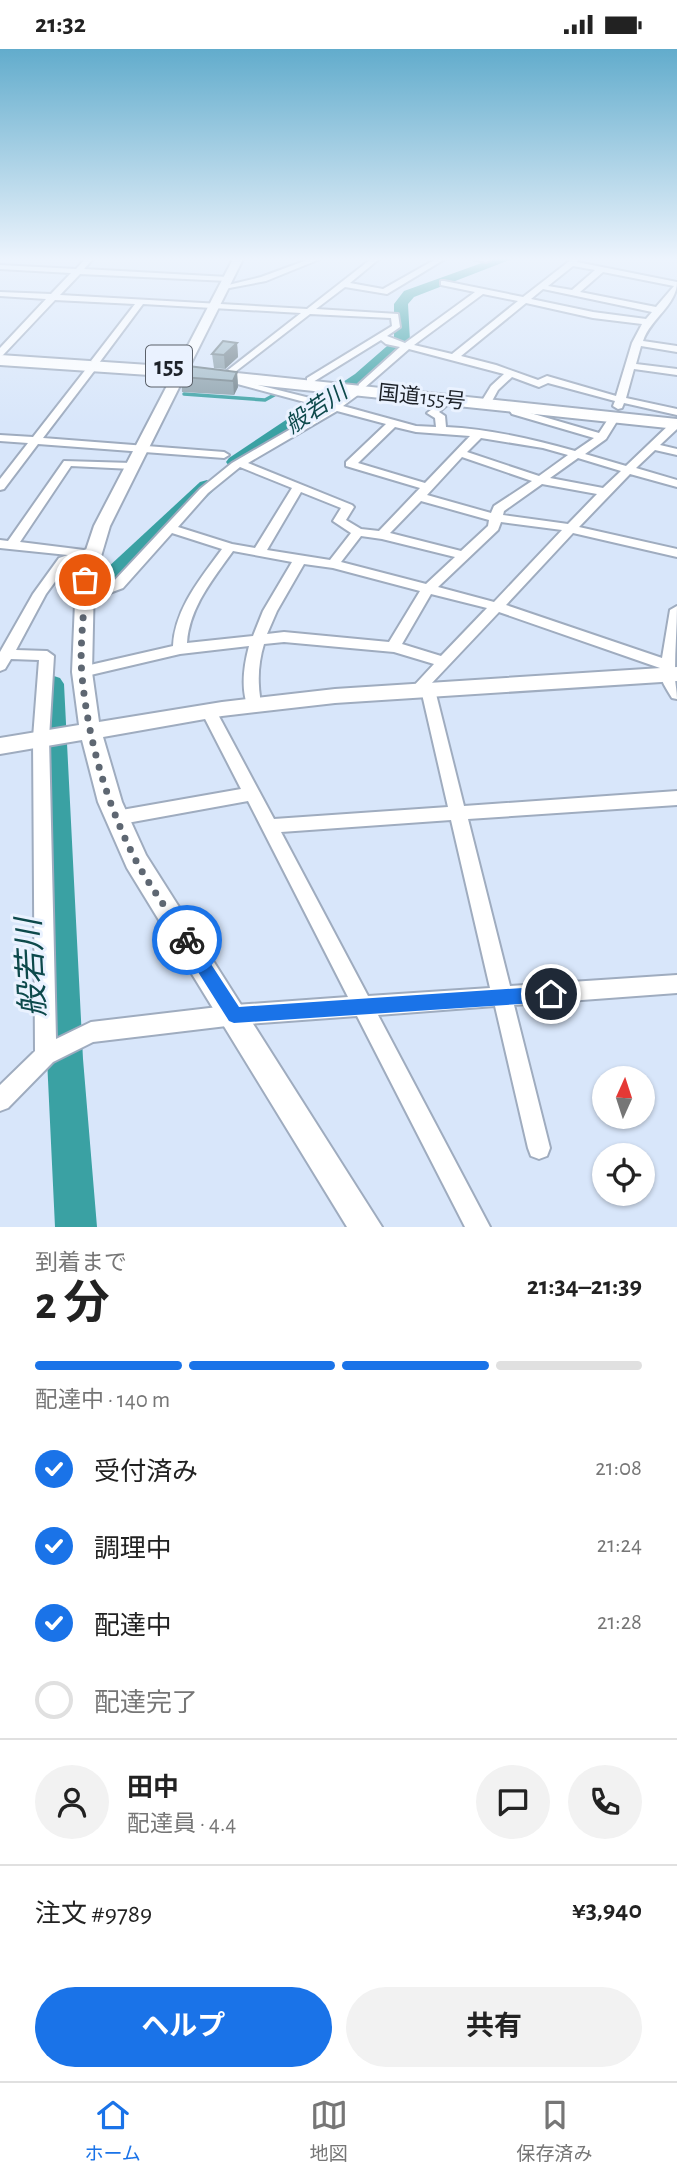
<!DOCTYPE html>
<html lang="ja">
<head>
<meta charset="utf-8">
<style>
  body { margin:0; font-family:"Alegreya Sans","Noto Sans JP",sans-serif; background:#f2f2f2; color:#222; height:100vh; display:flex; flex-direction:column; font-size:26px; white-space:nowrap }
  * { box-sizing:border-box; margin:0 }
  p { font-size:23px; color:#767676 }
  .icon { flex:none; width:38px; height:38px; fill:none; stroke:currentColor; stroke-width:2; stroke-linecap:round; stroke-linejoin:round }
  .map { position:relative; height:1178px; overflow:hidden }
  .sheet { display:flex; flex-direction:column; background:#fff; flex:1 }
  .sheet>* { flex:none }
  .needle { width:46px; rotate:3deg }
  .buttons { position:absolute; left:592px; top:1017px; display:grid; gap:14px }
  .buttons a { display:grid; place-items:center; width:63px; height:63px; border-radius:50%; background:#fff; box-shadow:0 2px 5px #0004; font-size:35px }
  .pin { position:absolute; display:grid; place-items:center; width:60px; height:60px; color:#fff; margin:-30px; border:4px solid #fff; border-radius:50%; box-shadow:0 2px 7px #0007 }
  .courier { position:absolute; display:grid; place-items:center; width:70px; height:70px; margin:-35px; border:5px solid #1a73e8; border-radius:50%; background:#fff; color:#222; box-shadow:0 2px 9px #0007 }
  .headline em { font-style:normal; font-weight:700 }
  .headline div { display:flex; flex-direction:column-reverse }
  .headline { display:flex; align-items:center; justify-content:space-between; height:119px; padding:0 35px }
  h1 { font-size:46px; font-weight:700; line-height:52px }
  .bar { display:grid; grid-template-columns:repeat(4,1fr); gap:10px 7px; align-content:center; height:84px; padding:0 35px }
  .bar i { height:9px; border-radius:5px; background:#e0e0e0 }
  .bar .on { background:#1a73e8 }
  .bar p { grid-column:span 4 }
  .line { display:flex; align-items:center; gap:18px; padding:0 35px; border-top:2px solid #e0e0e0 }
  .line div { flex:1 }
  .round { display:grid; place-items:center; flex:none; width:74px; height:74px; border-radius:37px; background:#f2f2f2 }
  ol { padding:0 35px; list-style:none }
  li { display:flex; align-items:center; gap:21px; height:77px }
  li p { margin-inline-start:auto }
  li .icon { padding:7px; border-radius:50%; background:#1a73e8; color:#fff; stroke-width:4 }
  li:last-child { color:#767676 }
  li i { width:38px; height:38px; border:4px solid #e0e0e0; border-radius:50% }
  .action { display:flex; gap:14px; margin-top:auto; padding:14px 35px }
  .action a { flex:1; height:80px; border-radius:42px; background:#1a73e8; color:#fff; font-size:28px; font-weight:700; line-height:80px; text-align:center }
  .action a+a { background:#f2f2f2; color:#222 }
  .status { display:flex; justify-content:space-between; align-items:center; height:49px; padding:0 35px; background:#fff; direction:ltr }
  .status svg { height:19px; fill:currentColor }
  .tabs { display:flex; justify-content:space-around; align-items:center; height:98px; border-top:2px solid #e0e0e0; background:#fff; font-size:19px; color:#767676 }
  .tabs a { display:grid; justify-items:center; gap:4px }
  .tabs .on { color:#1a73e8 }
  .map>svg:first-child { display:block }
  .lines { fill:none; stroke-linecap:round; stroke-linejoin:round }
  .stream { stroke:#3aa1a3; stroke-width:3.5 }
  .river { fill:#3aa1a3; fill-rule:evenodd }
  .street-casing { stroke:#9facbf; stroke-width:4 }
  .secondary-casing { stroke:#9facbf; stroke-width:4 }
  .highway-casing { stroke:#9facbf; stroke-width:4 }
  .street { fill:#fff; fill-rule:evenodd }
  .secondary { fill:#fff; fill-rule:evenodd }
  .highway { fill:#fff; fill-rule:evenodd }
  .wall { fill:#8ea2ac }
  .shaded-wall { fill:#74848c }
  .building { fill:#a5bcc8; stroke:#74848c; stroke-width:2 }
  .route { fill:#1a73e8 }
  .done { stroke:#5e6772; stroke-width:7; stroke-dasharray:0 12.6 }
  .labels { text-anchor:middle; stroke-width:6; stroke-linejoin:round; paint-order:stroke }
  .far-street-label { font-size:21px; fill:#1d2229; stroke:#eaf2ff }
  .far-water-label { font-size:23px; font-style:italic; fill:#0d494b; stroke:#eaf2ff }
  .shield { fill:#eaf2ff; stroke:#5a6069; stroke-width:2 }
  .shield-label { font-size:24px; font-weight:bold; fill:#1d2229 }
  .near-water-label { font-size:33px; font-style:italic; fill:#0d494b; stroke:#eaf2ff }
</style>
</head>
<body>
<div class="status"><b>21:32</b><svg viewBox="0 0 49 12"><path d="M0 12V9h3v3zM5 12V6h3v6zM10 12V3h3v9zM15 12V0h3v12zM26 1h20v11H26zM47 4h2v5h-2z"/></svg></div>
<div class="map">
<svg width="677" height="1178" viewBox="0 0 677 1178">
  <rect width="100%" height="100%" fill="#d8e6fa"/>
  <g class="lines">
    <path class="stream" d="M184,345L265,351L276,345"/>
    <g class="river">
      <path d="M493,210H512L414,248L408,255L410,292L367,333L243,417H229L226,413L229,409L355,325L394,291V255L404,242Z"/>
      <path d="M207,431L217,437L214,441L122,530H106L103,525L106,520L200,433Z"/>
      <path d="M51,626L60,629L64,635L83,1010L97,1178H55L47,1010L38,635L42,629Z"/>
    </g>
    <g class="street-casing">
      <g id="street">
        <path d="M85,210H93L84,220L228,228L232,230L228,232L80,225L60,246L307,260L371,210H379L350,234L383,240L436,210H445L387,245L345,238L316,260L398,265L400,278L387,287L405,294L475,243L441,236V232H444L523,248L572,210H580L577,213L677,233C677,256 650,270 643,292L677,297V303L641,297L636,315L677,320V326L634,320L626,349L677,360V366L624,354L622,359L618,360L613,357L615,352L548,334L539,338L512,328L498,341L492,352L488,353L483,350L491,337L504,325L409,300L363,340L362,343L343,357L416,377L436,378L435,369L427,364L448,348L453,351L439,363L445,367L446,378C489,380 533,390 575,402L594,389L512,365L507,358L516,356L520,361L599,384L610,367L614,366L619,369L606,390L585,405L626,417L672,373L677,372V380L660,396L677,400V406L655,401L636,419L677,431V438L630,425L579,478L677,500V508L573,484L506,556L662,609L670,561L677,557C677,578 675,600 675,621C674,631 677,640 677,650L672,649C666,639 659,630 660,619L499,563L430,636L435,641L464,757L677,742V756L468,770L510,937L677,926V944L514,956L550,1099L547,1107L539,1110L531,1107L528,1099L495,957L378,966L490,1178H465L357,967L235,976L93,993L53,1013L8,1059L0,1062V1036L35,1002L33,689L39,611L11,610L5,620L0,622V603L33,545L59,509L68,506L0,499V491L8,492L64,412L132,414L138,417L132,420L71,417L20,493L84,501L92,498L98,502L96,505L68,515L46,545L16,601L47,602L54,607L49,689L56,990L91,973L235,956L348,948L248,752L116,776L110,774L107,769L110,764L116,762L241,740L201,662L204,658H214L274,770L448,758L422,645L411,646L409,642L434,615L394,603L284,593L264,595C260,608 258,623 259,637C259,645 262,652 259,660H249C240,641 244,616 249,597L180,605L82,628L77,627L75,623L77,619L173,597C175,559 201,529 222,500L172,484L123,539L85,553L80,552L78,549L80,546L113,533L200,440L232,414L327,359L230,333V329L334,355L358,338L359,335L400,298L386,295L381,291L313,333H307V329L392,277L391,269L310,265L231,326L226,323L228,321L301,264L143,255L99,314L96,315L91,312L135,255L55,251L3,306L0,307V299L46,250L0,247V243L51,245L71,224L0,220V216L76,220ZM573,217L595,221L572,241L548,237ZM603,223L674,237L656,258L580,243ZM543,240L652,263L646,270L593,263L531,250ZM483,245L518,252L452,305L414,296ZM526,254L593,269L642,275L632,294L616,347L547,327L538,331L496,316L461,307ZM337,362L386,375L346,413V417L420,439L379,482L361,480L346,471L354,458L352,456L248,414ZM395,378L416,383L470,387L425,434L358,414ZM481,389L543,399L568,406L539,427L467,403ZM462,408L532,432L494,457L491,464L427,446ZM578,409L621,422L603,439L550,429ZM240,418L292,439L255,499L232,495L178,478L208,444ZM542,435L597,445L568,475L503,466L504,462ZM301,443L341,459L333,472L351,484L330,511L267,501ZM421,452L489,471L488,477L461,502L390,484ZM501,473L562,481L494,553L438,538L498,481ZM361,487L382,490L455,508L426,535L341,513ZM233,502L292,513L263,562L253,587L187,594C189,559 213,530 233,502ZM304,515L333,519L420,542L389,593L284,583L267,585L277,562ZM431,545L487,559L441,607L402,595ZM451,771L490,939L368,947L281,783Z"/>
        <path d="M310,210H320L266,232L224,240L220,238L261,228Z"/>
        <path d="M472,210H489L490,211L486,213Z"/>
        <path d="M93,314L98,317L43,389L224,403L229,406L224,409L38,395L4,440L0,441V430L28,394L0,392V386L33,388L90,315Z"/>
      </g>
    </g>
    <g class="secondary-casing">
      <path id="secondary" d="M233,210H243L110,477L94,531L92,623L99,673L222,653L335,640L677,618V632L335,654L222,667L103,688L122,753L146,806L382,1178H347L127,819L98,753L82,691L0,705V689L79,676L72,623L76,531L94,477Z"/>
    </g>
    <g class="highway-casing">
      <path id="highway" d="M0,306L179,318L677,370V380L179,328L0,316Z"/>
    </g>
    <use href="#street" class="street"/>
    <use href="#secondary" class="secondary"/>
    <use href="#highway" class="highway"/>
  </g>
  <g class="wall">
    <path d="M237,294L238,308L225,320L214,319L212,305Z"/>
    <path d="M237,323L238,338L234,346L182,343L181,328Z"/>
  </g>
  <g class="shaded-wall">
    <path d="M237,294L238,308L225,320L224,306Z"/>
    <path d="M237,323L238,338L234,346L233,332Z"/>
  </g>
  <g class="building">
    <path d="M223,292L237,294L224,306L212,305Z"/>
    <path d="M188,317L237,323L233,332L181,328Z"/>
  </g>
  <linearGradient id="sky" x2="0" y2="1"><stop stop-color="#62accc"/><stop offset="0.56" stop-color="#edf4fd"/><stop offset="1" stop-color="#edf4fd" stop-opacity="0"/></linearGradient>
  <rect width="677" height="375" fill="url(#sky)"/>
  <path class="route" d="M187,884L192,886L239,958L551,937L559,945L551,953L234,974L229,972L181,896V886Z"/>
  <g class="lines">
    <path class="done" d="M85,531C85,562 79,595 82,627C88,690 106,753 135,810C150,838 170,864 187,891"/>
  </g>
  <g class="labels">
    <g class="far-street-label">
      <text transform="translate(422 348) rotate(6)" y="7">国道155号</text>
    </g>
    <g class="far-water-label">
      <text transform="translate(316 359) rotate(-34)" y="8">般若川</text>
    </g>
    <rect class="shield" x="146" y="296.5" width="46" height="41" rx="5"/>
    <g class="shield-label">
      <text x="169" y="325">155</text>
    </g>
    <g class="near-water-label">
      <text transform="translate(30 919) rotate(-93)" y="12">般若川</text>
    </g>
  </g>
</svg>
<div class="buttons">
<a><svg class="needle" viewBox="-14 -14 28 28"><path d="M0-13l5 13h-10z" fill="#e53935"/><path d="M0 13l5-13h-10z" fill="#767676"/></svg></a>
<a><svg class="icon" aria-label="locate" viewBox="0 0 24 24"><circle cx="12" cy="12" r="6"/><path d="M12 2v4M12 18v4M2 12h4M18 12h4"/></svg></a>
</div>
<div class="pin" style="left:85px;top:531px;background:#ea580c"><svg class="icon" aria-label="bag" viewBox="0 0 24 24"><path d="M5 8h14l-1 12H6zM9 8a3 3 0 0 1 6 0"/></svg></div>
<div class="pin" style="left:551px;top:945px;background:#1f2937"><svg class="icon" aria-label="home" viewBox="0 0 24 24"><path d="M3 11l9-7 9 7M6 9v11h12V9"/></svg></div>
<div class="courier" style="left:187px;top:891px"><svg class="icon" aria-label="bike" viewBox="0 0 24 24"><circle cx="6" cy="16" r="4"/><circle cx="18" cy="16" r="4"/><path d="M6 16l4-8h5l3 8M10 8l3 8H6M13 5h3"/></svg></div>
</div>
<section class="sheet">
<div class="headline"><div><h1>2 分</h1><p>到着まで</p></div><em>21:34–21:39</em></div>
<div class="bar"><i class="on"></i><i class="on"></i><i class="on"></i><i></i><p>配達中 · 140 m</p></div>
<ol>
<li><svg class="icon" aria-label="check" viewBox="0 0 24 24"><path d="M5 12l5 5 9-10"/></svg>受付済み<p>21:08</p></li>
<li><svg class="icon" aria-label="check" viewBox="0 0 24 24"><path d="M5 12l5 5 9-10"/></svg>調理中<p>21:24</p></li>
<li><svg class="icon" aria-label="check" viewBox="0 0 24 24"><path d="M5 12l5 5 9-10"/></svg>配達中<p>21:28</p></li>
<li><i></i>配達完了</li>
</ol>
<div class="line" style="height:126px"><a class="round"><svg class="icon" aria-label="person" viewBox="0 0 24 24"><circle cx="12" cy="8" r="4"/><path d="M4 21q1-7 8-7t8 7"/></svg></a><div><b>田中</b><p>配達員 · 4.4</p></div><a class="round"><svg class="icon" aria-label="chat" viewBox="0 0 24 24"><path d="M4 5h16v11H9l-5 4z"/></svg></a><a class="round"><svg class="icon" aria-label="phone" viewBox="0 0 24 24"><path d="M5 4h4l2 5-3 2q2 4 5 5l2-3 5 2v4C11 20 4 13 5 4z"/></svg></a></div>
<div class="line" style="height:91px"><div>注文 #9789</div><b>¥3,940</b></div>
<div class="action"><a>ヘルプ</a><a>共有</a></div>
</section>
<nav class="tabs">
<a class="on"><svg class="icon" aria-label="home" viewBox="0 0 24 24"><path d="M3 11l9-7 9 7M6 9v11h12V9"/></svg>ホーム</a>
<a><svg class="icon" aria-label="map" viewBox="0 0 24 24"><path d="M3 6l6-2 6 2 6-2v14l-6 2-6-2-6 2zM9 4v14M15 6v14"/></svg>地図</a>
<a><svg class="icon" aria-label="saved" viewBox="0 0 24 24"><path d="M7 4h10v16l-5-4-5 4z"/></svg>保存済み</a>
</nav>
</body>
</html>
